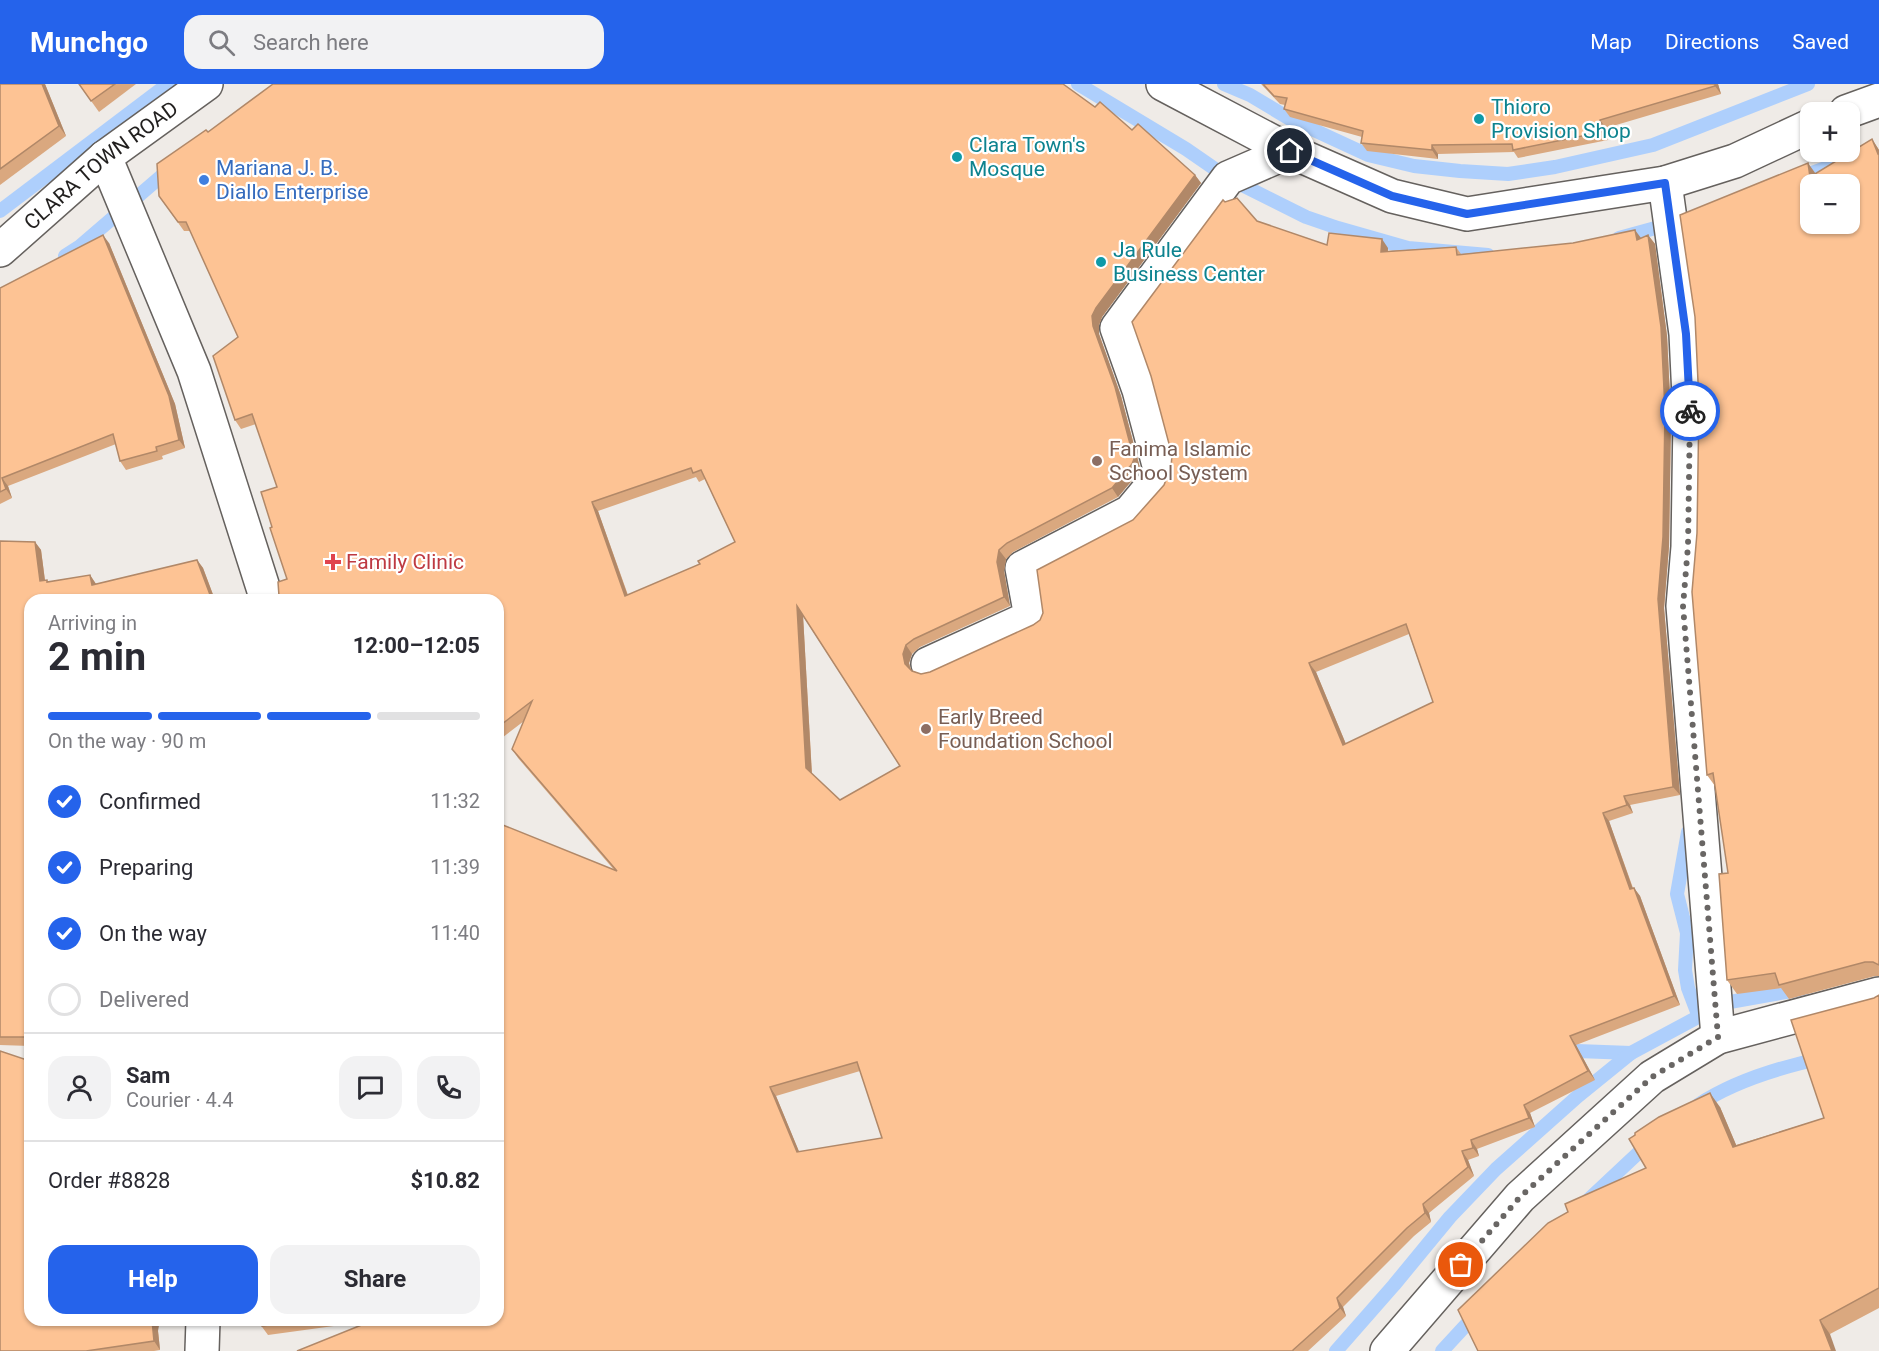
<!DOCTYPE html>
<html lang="en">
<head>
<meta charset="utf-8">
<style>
  body { margin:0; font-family:Roboto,sans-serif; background:#f2f2f3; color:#2b2b33; height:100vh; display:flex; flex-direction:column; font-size:22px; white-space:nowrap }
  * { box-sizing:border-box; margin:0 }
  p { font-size:20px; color:#7c7c81 }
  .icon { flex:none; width:33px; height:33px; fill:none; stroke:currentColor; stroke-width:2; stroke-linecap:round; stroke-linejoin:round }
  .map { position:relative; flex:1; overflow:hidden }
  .side { position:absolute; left:24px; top:510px; width:480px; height:732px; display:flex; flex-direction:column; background:#fff; border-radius:18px; box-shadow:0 2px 4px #0004 }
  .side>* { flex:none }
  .buttons { position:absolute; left:1800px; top:18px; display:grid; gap:12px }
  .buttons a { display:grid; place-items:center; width:60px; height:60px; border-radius:12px; background:#fff; box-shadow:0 2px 4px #0004; font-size:30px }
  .pin { position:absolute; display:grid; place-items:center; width:51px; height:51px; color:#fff; margin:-26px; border:3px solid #fff; border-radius:50%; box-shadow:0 2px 6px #0007 }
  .courier { position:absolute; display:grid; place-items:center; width:60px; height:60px; margin:-30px; border:4px solid #2563eb; border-radius:50%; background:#fff; color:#222; box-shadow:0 2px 8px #0007 }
  .summary em { font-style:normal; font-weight:700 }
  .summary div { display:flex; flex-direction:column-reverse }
  .summary { display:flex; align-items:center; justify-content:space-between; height:102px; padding:0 24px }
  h1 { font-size:39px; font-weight:700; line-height:45px }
  .bar { display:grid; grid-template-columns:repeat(4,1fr); gap:9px 6px; align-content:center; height:72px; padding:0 24px }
  .bar i { height:8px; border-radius:4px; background:#e1e1e2 }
  .bar .selected { background:#2563eb }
  .bar p { grid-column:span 4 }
  .line { display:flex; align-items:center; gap:15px; padding:0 24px; border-top:2px solid #e1e1e2 }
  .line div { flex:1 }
  .round { display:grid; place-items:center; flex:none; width:63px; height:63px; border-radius:18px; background:#f2f2f3 }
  ol { padding:0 24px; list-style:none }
  li { display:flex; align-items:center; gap:18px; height:66px }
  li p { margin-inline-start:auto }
  li .icon { padding:6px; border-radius:50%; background:#2563eb; color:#fff; stroke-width:4 }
  li:last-child { color:#7c7c81 }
  li i { width:33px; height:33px; border:3px solid #e1e1e2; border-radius:50% }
  .primary-button { display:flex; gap:12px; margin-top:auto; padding:12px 24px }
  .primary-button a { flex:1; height:69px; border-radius:18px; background:#2563eb; color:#fff; font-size:24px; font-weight:700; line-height:69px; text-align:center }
  .primary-button a+a { background:#f2f2f3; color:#2b2b33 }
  header { display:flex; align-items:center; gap:36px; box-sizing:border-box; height:84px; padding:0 30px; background:#2563eb; color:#fff }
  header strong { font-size:28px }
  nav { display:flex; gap:33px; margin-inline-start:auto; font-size:21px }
  .search { width:420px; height:54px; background:#f2f2f3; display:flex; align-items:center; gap:15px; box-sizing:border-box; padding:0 21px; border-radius:18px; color:#7c7c81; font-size:22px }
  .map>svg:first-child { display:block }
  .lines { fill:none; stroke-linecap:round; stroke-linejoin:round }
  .stream { stroke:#aecffc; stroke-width:14 }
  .minor-casing { stroke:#65615e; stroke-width:36 }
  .minor { stroke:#fff; stroke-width:33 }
  .wall { fill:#daa87f; fill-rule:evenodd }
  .shaded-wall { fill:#b18868 }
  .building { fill:#fdc394; stroke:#b18868; stroke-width:1.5; fill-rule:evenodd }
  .done { stroke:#696664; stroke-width:6; stroke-dasharray:0 10.8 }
  .route { stroke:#2563eb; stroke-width:8 }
  .culture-dot { fill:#0f9aa8; stroke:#fff; stroke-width:2 }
  .shop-dot { fill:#3f7fe0; stroke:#fff; stroke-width:2 }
  .education-dot { fill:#8d6e63; stroke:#fff; stroke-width:2 }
  .health-dot { fill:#e0444e; stroke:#fff; stroke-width:2 }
  .labels { text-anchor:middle; stroke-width:4.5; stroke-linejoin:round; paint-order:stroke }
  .culture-label { font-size:21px; fill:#0d838f; stroke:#fff; text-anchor:start }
  .street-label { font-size:21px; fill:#211f1e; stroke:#fff }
  .shop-label { font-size:21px; fill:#366cbe; stroke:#fff; text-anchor:start }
  .education-label { font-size:21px; fill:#785e54; stroke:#fff; text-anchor:start }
  .health-label { font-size:21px; fill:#be3a42; stroke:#fff; text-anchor:start }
</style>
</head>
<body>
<header>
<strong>Munchgo</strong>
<div class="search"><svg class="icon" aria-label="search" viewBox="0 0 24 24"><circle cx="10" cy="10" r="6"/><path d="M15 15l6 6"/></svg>Search here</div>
<nav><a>Map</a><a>Directions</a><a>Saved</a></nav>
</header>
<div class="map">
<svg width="1879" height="1267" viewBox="0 0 1879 1267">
  <rect width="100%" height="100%" fill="#efebe7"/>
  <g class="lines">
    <g class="stream">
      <path d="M1078,0L1186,65L1228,94L1306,133L1338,144L1408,164L1488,171"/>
      <path d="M1224,0L1250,11L1290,35L1368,71L1414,82L1460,87L1508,90L1555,83L1653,61L1808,0"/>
      <path d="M1798,94L1839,79"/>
      <path d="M0,127L168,0"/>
      <path d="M1619,154L1670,140"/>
      <path d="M65,172L79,163L172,83"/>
      <path d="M1688,748L1677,810L1687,849L1685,886L1688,904L1699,933"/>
      <path d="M1562,972L1577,967L1631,969"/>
      <path d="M1698,1021C1734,997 1781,983 1823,974"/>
      <path d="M1587,1117L1650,1058"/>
      <path d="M1336,1267L1394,1201L1450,1133L1496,1085L1578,1012L1631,969L1724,919L1803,905"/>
      <path d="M1442,1267L1477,1229"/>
    </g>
    <g class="minor-casing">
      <g id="minor">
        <path d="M1163,0L1290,67L1392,112L1467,130L1665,99L1735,77L1810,42"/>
        <path d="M1846,28L1879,16"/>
        <path d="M105,73L194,287L267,516"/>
        <path d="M1665,99L1686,250L1690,334L1688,463L1683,522L1718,953"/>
        <path id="s1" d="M0,166L105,73L206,0"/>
        <path d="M928,580L1031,533L1022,484L1130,428L1155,398L1160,385L1139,306L1117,244L1228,94L1290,67"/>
        <path d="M202,1267L203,1236"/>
        <path d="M1387,1267L1520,1113L1652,993L1718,953L1879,910"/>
      </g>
    </g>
    <use href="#minor" class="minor"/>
  </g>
  <g class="wall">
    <path d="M0,0H45L66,52L0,101Z"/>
    <path d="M79,0H136L99,28Z"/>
    <path d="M1261,0H1718L1721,10L1606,44L1608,56L1518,74L1514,68L1438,70V75L1367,67L1361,59L1362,53L1290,33L1284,25L1285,21L1280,20Z"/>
    <path d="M1095,23L1132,46L1195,91L1201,99L1102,233L1099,241V250L1121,312L1140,384L1139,388L1118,413L1013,468L1006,475L1004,487L1010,522L920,563L912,570L909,579L911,586L921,590L930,588L1033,541L1040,536L1133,436L1164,401L1171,383L1225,118L1257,137L1327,161L1388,164V167L1456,163L1461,170L1641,155L1648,151L1655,160L1667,252L1671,334L1669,462L1664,524L1680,711L1630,721L1633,729L1609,737L1633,804H1634L1640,812L1680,921L1576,961L1595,996L1530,1029L1535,1043L1477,1065L1479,1072L1468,1076L1474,1092L1429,1129L1431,1138L1414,1152L1343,1223L1346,1232L1308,1267H297L364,1240L363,1238L268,1251L257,1236H498L615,787L518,674L512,665L524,637L498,657V516L287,495L272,443L277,403L256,340L241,345L235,336L238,253L190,147H184L159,112L208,48ZM696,393L699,398L705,395L735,458L700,480L628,511L598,427ZM803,532L900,682L840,716L812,690ZM1409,550L1433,618L1346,660L1316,588ZM860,987L882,1054L799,1068L776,1012Z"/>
    <path d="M1872,55L1879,66V892H1875L1789,915L1781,904L1737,910L1727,896L1728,789L1715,702L1707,691L1815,90Z"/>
    <path d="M109,159L175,320L185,364L162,372L163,375L126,386L120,377L116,360L8,402L12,414L0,420V204Z"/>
    <path d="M0,457L35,458L41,466L45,496H47L48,498L90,491L96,500L197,476L203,484L215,516H30V962L0,961Z"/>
    <path d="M1879,911V1224L1830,1250L1646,1084L1720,1023L1736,1061L1824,1034L1874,914Z"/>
    <path d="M158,1247L160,1266L154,1267H0Z"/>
  </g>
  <g class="shaded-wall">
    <path d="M42,0H45L66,52L59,42Z"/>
    <path d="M1715,0H1718L1721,10L1715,2Z"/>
    <path d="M1600,36L1606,44L1608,56L1602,48Z"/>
    <path d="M1872,55L1879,66V71Z"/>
    <path d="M1432,61L1438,70V75L1432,66Z"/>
    <path d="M1808,79L1818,93H1810Z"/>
    <path d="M1195,91L1201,99L1102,233L1099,241V250L1121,312L1140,384L1139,388L1118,413L1112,404L1092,232L1096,224Z"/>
    <path d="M1635,146L1641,154L1637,156Z"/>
    <path d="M103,151L109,159L175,320L185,364L179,356Z"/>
    <path d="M1648,151L1655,160L1667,252L1671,334L1669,462L1664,524L1680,711L1673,703L1658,515Z"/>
    <path d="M1382,155L1388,164L1387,176L1381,168Z"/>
    <path d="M2,394L8,402L12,414L6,405Z"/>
    <path d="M592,418L598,427L631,521L625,512Z"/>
    <path d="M35,458L41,466L46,505L40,497Z"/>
    <path d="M999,466L1006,475L1004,487L1010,522L1004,513L997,478Z"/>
    <path d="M197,476L203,484L215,516H212Z"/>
    <path d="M90,491L96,500L92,501Z"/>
    <path d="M797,522L803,531L812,693L806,684Z"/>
    <path d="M906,561L912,570L909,579L911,588L905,580L903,570Z"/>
    <path d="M1309,579L1316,588L1350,670L1343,661Z"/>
    <path d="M1624,712L1630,721L1633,729L1627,721Z"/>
    <path d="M1603,729L1609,737L1636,814L1630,805Z"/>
    <path d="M1634,804L1640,812L1680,921L1674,912Z"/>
    <path d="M1570,952L1576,961L1595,996L1588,987Z"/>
    <path d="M770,1003L776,1012L803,1077L797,1068Z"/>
    <path d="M1710,1009L1720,1023L1743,1077L1733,1063Z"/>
    <path d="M1524,1021L1530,1029L1535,1043L1529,1034Z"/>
    <path d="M1471,1056L1477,1065L1479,1072L1473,1064Z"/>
    <path d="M1462,1067L1468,1076L1474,1092L1468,1083Z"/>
    <path d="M1423,1120L1429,1129L1431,1138L1425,1129Z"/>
    <path d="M1337,1214L1343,1223L1346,1232L1340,1224Z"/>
    <path d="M152,1236H160L158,1247L160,1266L154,1257Z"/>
    <path d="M1820,1236L1830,1250L1836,1267H1832Z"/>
  </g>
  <g class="building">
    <path d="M0,0H42L59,42L0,85Z"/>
    <path d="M79,0H115L91,17Z"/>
    <path d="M273,0H1063L1095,23L1100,18L1132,46L1138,40L1195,91L1096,224L1092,232L1093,242L1115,303L1134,375L1132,380L1112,404L1007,459L999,466L997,478L1004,513L914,555L906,561L903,570L905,580L912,587L921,590L930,588L1033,541L1040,536L1043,529L1037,486L1133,436L1164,401L1171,383L1172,371L1151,292L1132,238L1223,116L1225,118L1237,114L1257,137L1327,161L1329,149L1382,155L1381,168L1456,163L1457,171L1573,159L1635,146L1637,156L1648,151L1661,243L1665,326L1663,453L1658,515L1673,703L1624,712L1627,721L1603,729L1630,805L1634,804L1674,912L1570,952L1588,987L1524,1021L1529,1034L1471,1056L1473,1064L1462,1067L1468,1083L1423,1120L1425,1129L1407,1144L1337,1214L1340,1224L1293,1266V1267H297L364,1240L363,1236H498V739L617,787L512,665L532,617L498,643V516H281L279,512L278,498L287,495L270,444L272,443L261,408L277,403L252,330L235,336L213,272L238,253L186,138H178L159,112L157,80L206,46L208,48ZM691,384L693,389L701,386L735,458L698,477L700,480L625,512L592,418ZM797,522L900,682L840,716L806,684ZM1406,540L1433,618L1343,661L1309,579ZM857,978L882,1054L797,1068L770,1003Z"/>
    <path d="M1263,0H1715V2L1600,36L1602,48L1513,66L1512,60L1432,61V66L1361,59L1363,47L1284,25L1287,14L1274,12Z"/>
    <path d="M1872,55L1878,70L1879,69V881L1873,878H1865L1779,901L1775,889L1727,896L1719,790L1728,789L1713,689L1707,691L1692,508L1697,449L1699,319L1695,233L1680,131L1808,79L1810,93ZM1810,100H1850V140H1810Z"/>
    <path d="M103,151L169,312L179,356L156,363L157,367L120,377L113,350L2,394L6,405L0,408V204Z"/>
    <path d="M0,457L35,458L40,497L47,496V498L90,491L92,501L197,476L212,516H30V953H0Z"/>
    <path d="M1879,911V1204L1820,1236L1832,1267H1478L1458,1226L1548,1139L1568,1128L1565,1120L1646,1084L1629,1055L1635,1051V1049L1659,1033L1710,1009L1733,1063L1824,1034L1791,936L1874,914Z"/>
    <path d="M0,967L30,977V1236H152L154,1257L86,1267H0Z"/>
    <path d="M257,1236H306L262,1242Z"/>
  </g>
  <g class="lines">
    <path class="done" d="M1461,1181L1520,1113L1652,993L1718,953L1683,522L1688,462L1690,327"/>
    <path class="route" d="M1290,67L1392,112L1467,130L1665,99L1686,250L1690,327"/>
  </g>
  <g class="culture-dot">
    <circle cx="1479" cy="35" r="6"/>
    <circle cx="957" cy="73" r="6"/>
    <circle cx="1101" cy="178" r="6"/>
  </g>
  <circle class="shop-dot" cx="204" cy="96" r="6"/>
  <g class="education-dot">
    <circle cx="1097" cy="377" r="6"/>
    <circle cx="926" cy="645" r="6"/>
  </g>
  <path class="health-dot" d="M330 469h6v6h6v6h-6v6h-6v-6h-6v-6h6z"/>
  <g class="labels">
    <g class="culture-label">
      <text x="1491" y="30">Thioro<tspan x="1491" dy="24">Provision Shop</tspan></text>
      <text x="969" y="68">Clara Town's<tspan x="969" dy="24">Mosque</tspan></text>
      <text x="1113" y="173">Ja Rule<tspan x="1113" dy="24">Business Center</tspan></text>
    </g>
    <g class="street-label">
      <text dy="7" stroke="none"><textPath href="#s1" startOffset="132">CLARA TOWN ROAD</textPath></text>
    </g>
    <g class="shop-label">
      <text x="216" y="91">Mariana J. B.<tspan x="216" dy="24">Diallo Enterprise</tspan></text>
    </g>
    <g class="education-label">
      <text x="1109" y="372">Fanima Islamic<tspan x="1109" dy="24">School System</tspan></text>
      <text x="938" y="640">Early Breed<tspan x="938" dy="24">Foundation School</tspan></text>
    </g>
    <g class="health-label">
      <text x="346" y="485">Family Clinic</text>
    </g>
  </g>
</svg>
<div class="buttons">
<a>+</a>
<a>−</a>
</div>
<div class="pin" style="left:1461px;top:1181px;background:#ea580c"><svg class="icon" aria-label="bag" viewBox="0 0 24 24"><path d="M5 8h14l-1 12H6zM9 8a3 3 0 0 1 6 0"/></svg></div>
<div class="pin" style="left:1290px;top:67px;background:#1f2937"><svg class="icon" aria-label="home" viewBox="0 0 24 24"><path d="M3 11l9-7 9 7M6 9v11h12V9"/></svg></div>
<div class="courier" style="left:1690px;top:327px"><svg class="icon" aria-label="bike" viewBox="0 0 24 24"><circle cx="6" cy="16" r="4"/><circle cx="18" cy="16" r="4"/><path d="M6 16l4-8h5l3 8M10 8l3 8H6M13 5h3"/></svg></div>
<section class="side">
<div class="summary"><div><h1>2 min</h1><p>Arriving in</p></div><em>12:00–12:05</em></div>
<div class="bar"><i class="selected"></i><i class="selected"></i><i class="selected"></i><i></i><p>On the way · 90 m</p></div>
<ol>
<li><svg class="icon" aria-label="check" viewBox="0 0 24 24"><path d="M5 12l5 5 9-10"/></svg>Confirmed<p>11:32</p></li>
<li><svg class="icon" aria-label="check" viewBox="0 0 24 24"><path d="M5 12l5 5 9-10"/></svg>Preparing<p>11:39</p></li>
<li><svg class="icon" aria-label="check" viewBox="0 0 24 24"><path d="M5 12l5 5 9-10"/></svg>On the way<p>11:40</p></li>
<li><i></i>Delivered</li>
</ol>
<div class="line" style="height:108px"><a class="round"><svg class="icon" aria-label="person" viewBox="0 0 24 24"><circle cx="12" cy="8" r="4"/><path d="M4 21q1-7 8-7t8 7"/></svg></a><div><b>Sam</b><p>Courier · 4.4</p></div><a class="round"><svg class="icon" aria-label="chat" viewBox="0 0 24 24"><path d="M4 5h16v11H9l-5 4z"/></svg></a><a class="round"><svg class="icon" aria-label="phone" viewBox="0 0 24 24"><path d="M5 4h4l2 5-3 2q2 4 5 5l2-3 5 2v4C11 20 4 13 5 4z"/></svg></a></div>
<div class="line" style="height:78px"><div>Order #8828</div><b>$10.82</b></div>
<div class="primary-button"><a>Help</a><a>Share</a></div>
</section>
</div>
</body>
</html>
